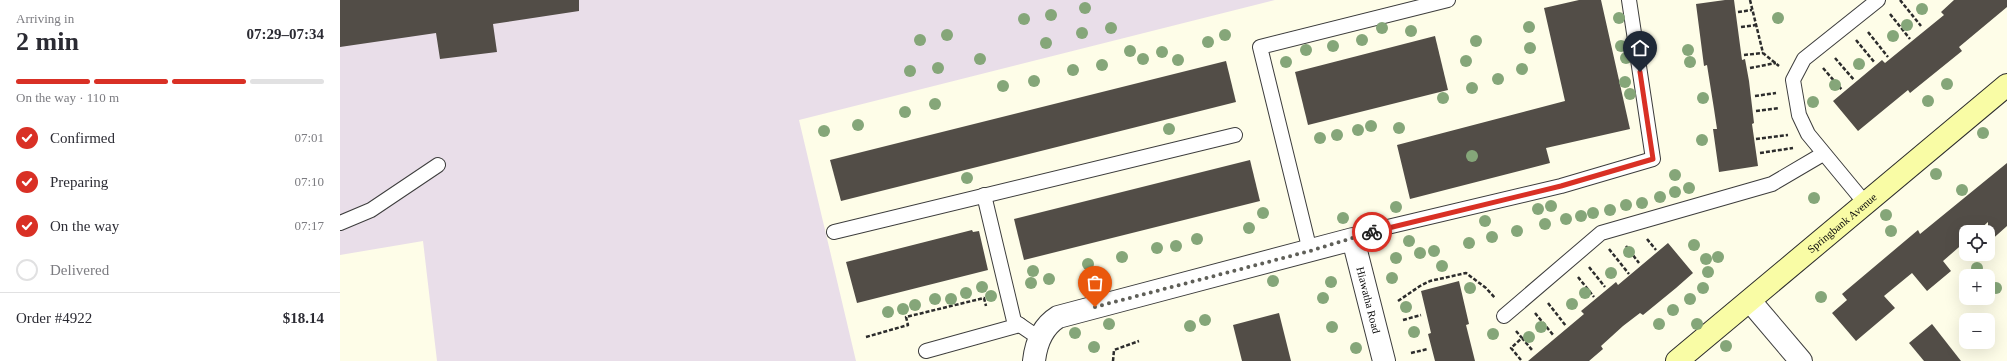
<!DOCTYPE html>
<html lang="en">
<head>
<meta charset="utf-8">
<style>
  body { margin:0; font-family:Georgia,serif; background:#f7f7f7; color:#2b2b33; height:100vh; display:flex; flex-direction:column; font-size:15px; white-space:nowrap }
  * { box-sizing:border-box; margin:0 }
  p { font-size:13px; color:#7c7c81 }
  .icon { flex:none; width:22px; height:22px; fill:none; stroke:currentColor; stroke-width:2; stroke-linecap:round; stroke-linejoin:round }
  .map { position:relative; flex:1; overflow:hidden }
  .drawer { display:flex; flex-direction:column; background:#fff; width:340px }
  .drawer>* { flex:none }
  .tools { position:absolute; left:1619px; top:225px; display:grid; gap:8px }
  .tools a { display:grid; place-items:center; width:36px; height:36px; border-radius:8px; background:#fff; box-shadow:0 4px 16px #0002; font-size:20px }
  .pin { position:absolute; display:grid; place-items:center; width:34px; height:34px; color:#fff; margin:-41px -17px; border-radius:50% 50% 50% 0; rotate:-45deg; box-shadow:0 0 4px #0007 }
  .pin .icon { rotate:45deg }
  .courier { position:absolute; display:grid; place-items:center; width:40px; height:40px; margin:-20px; border:3px solid #d93025; border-radius:50%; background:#fff; color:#222; box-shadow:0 1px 5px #0007 }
  .summary em { font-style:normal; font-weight:600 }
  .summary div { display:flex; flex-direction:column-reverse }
  .summary { display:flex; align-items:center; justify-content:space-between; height:68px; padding:0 16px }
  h1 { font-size:26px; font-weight:600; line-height:30px }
  .bar { display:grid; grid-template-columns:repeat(4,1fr); gap:6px 4px; align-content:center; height:48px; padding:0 16px }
  .bar i { height:5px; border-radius:3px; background:#e1e1e2 }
  .bar .selected { background:#d93025 }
  .bar p { grid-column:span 4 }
  .line { display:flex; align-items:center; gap:10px; padding:0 16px; border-top:1px solid #e1e1e2 }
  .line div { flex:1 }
  ol { padding:0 16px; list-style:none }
  li { display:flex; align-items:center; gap:12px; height:44px }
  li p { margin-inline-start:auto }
  li .icon { padding:4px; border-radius:50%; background:#d93025; color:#fff; stroke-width:4 }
  li:last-child { color:#7c7c81 }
  li i { width:22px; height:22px; border:2px solid #e1e1e2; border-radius:50% }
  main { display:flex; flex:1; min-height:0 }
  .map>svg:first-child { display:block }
  .industrial { fill:#e9dee9 }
  .building { fill:#524d47 }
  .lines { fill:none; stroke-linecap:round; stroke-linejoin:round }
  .service-casing { stroke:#3d3d3d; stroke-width:16 }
  .minor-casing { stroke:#3d3d3d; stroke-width:24 }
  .secondary-casing { stroke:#2c2c2c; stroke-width:24 }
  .path { stroke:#2c2c2c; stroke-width:2.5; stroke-dasharray:4 2; stroke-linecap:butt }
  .service { stroke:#fff; stroke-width:14 }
  .minor { stroke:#fff; stroke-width:22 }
  .secondary { stroke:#f9fca5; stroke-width:22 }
  .tree { fill:#85a679 }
  .done { stroke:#5f5f58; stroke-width:4; stroke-dasharray:0 7.2 }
  .route { stroke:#d93025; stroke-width:5 }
  .labels { text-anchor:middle; stroke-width:4; stroke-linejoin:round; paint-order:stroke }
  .street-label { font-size:11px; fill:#0a0a0a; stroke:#fff }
</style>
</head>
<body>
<main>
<section class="drawer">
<div class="summary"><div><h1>2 min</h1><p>Arriving in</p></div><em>07:29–07:34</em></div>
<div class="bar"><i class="selected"></i><i class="selected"></i><i class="selected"></i><i></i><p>On the way · 110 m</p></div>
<ol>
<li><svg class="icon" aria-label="check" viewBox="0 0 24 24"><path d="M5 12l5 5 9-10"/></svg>Confirmed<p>07:01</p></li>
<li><svg class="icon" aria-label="check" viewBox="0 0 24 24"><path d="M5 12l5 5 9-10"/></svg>Preparing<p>07:10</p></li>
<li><svg class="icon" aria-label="check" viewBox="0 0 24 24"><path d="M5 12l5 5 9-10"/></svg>On the way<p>07:17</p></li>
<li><i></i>Delivered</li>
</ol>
<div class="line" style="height:52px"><div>Order #4922</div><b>$18.14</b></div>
</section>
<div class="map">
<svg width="1667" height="361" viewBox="0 0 1667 361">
  <rect width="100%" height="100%" fill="#fefde8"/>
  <path class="industrial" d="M0,0H935L459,120L516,361H97L83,241L0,255Z"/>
  <g class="building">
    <path d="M0,0H239V11L153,24L157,52L100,59L96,33L0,47Z"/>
    <path d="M1239,0H1261L1290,129L1206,148L1210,163L1070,199L1057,145L1225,101L1204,8Z"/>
    <path d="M1385,0H1394L1402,60L1405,59L1409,81L1414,123L1412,124L1418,166L1379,172L1373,129H1377L1374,109L1367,65L1364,66L1356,4Z"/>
    <path d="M1614,0H1667V7L1619,47L1622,51L1570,93L1568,90L1518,131L1493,101L1542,60L1545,63L1604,15L1601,12Z"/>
    <path d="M1095,36L1108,90L968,125L955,72Z"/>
    <path d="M886,61L896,102L501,201L490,160Z"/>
    <path d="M910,160L920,201L684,260L674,219Z"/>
    <path d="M1667,163V226L1648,243V222L1637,232H1626V241L1603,261L1611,271L1587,291L1572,273L1544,296L1555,308L1516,341L1492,313L1507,300L1502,294L1578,230L1580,234Z"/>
    <path d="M632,230L633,232L639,231L648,270L517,303L506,262Z"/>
    <path d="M1328,243L1353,273L1336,288L1303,315L1300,313L1283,326L1261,346L1263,349L1249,361H1188L1244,314L1241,311L1276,282L1278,285Z"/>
    <path d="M1119,281L1129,324L1126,325L1135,361H1095L1088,334L1091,333L1081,291Z"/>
    <path d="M939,313L951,361H902L893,325Z"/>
    <path d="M1592,324L1621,361H1584L1569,343Z"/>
  </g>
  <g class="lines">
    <g class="service-casing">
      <g id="service">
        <path d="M644,195L674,321L699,338"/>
        <path d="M1525,203L1468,134L1459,115L1453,80L1464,59L1538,0"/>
        <path d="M0,223L31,210L98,165"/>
        <path d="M494,232L895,135"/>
        <path d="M1013,239L1039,229L1221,186L1313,159L1289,0"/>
        <path d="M970,251L920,47L1108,0"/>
        <path d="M1164,316L1261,233L1432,184L1483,154"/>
        <path d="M586,351L680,325"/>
      </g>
    </g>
    <g class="minor-casing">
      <g id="minor">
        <path d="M1410,301L1461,361"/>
        <path id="s1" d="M694,361C696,343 702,327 718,317L1013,239L1044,361"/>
      </g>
    </g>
    <g class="secondary-casing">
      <g id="secondary">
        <path id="s2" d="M1337,361L1667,85"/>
      </g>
    </g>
    <g class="path">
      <path d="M1410,0L1423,53L1439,66"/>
      <path d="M1560,0L1581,26"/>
      <path d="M1398,12L1412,10"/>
      <path d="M1550,14L1570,39"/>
      <path d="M1401,27L1416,25"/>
      <path d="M1528,32L1548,57"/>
      <path d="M1516,40L1535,63"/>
      <path d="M1404,55L1423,53"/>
      <path d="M1495,58L1514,80"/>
      <path d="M1410,68L1436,63"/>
      <path d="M1483,68L1502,90"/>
      <path d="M1415,96L1436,93"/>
      <path d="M1416,111L1439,108"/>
      <path d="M1416,139L1448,135"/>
      <path d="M1420,153L1453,148"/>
      <path d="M1307,239L1316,250"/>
      <path d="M1286,246L1299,263"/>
      <path d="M1269,249L1289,274"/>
      <path d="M1249,267L1265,287"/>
      <path d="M1238,277L1254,297"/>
      <path d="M1058,301L1080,286L1090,281L1126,273L1146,288L1155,298"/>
      <path d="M1208,303L1226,326"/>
      <path d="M1195,313L1214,336"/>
      <path d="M1063,320L1081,315"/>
      <path d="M1176,331L1182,338"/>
      <path d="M526,337L568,325L566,317L644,298L646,306"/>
      <path d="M1071,353L1088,349"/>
      <path d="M1181,360L1171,348L1182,338L1192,350"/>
      <path d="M773,361L774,350L799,341"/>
    </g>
    <use href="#service" class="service"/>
    <use href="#minor" class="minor"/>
    <use href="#secondary" class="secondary"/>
  </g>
  <g class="tree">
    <circle cx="745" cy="8" r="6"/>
    <circle cx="1582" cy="9" r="6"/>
    <circle cx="711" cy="15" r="6"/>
    <circle cx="1279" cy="18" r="6"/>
    <circle cx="1438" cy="18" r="6"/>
    <circle cx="684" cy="19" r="6"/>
    <circle cx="1567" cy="25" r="6"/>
    <circle cx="1189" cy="27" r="6"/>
    <circle cx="771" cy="28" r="6"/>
    <circle cx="1042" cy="28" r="6"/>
    <circle cx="1071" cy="31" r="6"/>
    <circle cx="742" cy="33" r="6"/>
    <circle cx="607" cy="35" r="6"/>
    <circle cx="885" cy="35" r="6"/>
    <circle cx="1553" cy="36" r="6"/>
    <circle cx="580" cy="40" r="6"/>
    <circle cx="1022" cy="40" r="6"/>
    <circle cx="1136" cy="41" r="6"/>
    <circle cx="868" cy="42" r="6"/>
    <circle cx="706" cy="43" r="6"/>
    <circle cx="993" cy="46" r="6"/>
    <circle cx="1281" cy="46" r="6"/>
    <circle cx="1190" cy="48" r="6"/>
    <circle cx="966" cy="50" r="6"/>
    <circle cx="1348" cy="50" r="6"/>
    <circle cx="790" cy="51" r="6"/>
    <circle cx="822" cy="52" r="6"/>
    <circle cx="1286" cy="58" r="6"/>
    <circle cx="640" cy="59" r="6"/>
    <circle cx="803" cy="59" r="6"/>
    <circle cx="838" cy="60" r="6"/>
    <circle cx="1126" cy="61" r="6"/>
    <circle cx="946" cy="62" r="6"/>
    <circle cx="1350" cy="62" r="6"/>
    <circle cx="1519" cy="64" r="6"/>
    <circle cx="762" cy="65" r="6"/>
    <circle cx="598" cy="68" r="6"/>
    <circle cx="1182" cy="69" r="6"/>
    <circle cx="733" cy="70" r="6"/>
    <circle cx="570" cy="71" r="6"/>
    <circle cx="1158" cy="79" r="6"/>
    <circle cx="694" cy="81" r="6"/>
    <circle cx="1285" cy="82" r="6"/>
    <circle cx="1607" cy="84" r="6"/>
    <circle cx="1495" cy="85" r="6"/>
    <circle cx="663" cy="86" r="6"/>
    <circle cx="1132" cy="88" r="6"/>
    <circle cx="1290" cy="94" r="6"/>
    <circle cx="1103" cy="98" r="6"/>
    <circle cx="1363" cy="98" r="6"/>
    <circle cx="1588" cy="101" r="6"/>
    <circle cx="1473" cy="102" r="6"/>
    <circle cx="595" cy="104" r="6"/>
    <circle cx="565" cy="112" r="6"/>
    <circle cx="518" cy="125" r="6"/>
    <circle cx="1031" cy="126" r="6"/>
    <circle cx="1059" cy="128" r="6"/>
    <circle cx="829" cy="129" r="6"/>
    <circle cx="1018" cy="130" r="6"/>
    <circle cx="484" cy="131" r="6"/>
    <circle cx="1643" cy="133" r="6"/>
    <circle cx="997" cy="135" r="6"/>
    <circle cx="980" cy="138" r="6"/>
    <circle cx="1362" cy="140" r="6"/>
    <circle cx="1132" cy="156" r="6"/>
    <circle cx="1596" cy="174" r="6"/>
    <circle cx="1335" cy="175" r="6"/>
    <circle cx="627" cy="178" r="6"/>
    <circle cx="1349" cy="188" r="6"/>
    <circle cx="1622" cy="190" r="6"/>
    <circle cx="1335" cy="192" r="6"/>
    <circle cx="1320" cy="197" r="6"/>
    <circle cx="1474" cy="198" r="6"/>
    <circle cx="1302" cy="203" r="6"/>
    <circle cx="1286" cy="205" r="6"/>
    <circle cx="1211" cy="206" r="6"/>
    <circle cx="1056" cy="207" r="6"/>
    <circle cx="1198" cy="209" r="6"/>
    <circle cx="1270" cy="210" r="6"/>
    <circle cx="923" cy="213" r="6"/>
    <circle cx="1253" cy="213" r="6"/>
    <circle cx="1546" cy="215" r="6"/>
    <circle cx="1241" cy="216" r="6"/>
    <circle cx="1003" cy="218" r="6"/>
    <circle cx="1226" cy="219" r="6"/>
    <circle cx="1145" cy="221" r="6"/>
    <circle cx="1205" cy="224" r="6"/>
    <circle cx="909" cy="228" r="6"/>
    <circle cx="1177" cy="231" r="6"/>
    <circle cx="1551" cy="231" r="6"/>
    <circle cx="1152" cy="237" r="6"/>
    <circle cx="857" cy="239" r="6"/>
    <circle cx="1069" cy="241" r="6"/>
    <circle cx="1129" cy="243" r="6"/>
    <circle cx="1354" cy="245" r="6"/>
    <circle cx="836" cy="246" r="6"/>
    <circle cx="817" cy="248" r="6"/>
    <circle cx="1094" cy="251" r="6"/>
    <circle cx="1289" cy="252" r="6"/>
    <circle cx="1080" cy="253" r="6"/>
    <circle cx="782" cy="257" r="6"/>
    <circle cx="1378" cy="257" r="6"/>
    <circle cx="1056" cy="258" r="6"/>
    <circle cx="1366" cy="259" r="6"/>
    <circle cx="748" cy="264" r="6"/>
    <circle cx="1102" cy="266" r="6"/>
    <circle cx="1637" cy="268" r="6"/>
    <circle cx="693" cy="271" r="6"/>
    <circle cx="1368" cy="272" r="6"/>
    <circle cx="1271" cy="273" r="6"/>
    <circle cx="1052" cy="278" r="6"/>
    <circle cx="709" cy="279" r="6"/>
    <circle cx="933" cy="281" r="6"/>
    <circle cx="991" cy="282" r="6"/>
    <circle cx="691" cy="283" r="6"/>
    <circle cx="642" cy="287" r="6"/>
    <circle cx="1130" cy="288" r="6"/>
    <circle cx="1363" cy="288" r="6"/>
    <circle cx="1656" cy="288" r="6"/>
    <circle cx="626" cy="293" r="6"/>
    <circle cx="1245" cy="293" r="6"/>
    <circle cx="651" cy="296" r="6"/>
    <circle cx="1481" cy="297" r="6"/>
    <circle cx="983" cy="298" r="6"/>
    <circle cx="595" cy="299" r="6"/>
    <circle cx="611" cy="299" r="6"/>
    <circle cx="1350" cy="299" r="6"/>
    <circle cx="1232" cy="304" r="6"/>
    <circle cx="575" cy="305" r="6"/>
    <circle cx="1066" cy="307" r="6"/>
    <circle cx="563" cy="309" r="6"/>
    <circle cx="1333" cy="310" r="6"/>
    <circle cx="548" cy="312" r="6"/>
    <circle cx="865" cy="320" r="6"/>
    <circle cx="769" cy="324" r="6"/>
    <circle cx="1319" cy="324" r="6"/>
    <circle cx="1357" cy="324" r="6"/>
    <circle cx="850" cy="326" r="6"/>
    <circle cx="992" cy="327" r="6"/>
    <circle cx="1201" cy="327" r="6"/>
    <circle cx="1074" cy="332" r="6"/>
    <circle cx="735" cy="333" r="6"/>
    <circle cx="1153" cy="334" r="6"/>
    <circle cx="1189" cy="337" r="6"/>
    <circle cx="1386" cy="346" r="6"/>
    <circle cx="754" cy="347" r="6"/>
    <circle cx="1016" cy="348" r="6"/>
  </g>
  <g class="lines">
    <path class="done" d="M755,307L970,251L1032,232"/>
    <path class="route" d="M1032,232L1221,186L1313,159L1300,72"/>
  </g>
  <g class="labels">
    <g class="street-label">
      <text dy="4" stroke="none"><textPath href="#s2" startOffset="215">Springbank Avenue</textPath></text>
      <text dy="4" stroke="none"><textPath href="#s1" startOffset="420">Hiawatha Road</textPath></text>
    </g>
  </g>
</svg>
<div class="tools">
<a><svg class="icon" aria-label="locate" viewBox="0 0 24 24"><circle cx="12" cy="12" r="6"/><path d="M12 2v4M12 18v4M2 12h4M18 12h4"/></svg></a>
<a>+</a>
<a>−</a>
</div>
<div class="pin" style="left:755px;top:307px;background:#ea580c"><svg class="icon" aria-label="bag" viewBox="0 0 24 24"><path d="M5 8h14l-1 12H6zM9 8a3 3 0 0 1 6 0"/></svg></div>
<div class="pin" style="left:1300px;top:72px;background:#1f2937"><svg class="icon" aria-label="home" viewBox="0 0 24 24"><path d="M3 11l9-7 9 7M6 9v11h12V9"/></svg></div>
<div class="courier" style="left:1032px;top:232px"><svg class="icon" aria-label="bike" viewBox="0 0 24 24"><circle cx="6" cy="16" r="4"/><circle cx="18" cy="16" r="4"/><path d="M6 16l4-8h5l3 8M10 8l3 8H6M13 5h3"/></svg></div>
</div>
</main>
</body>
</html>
